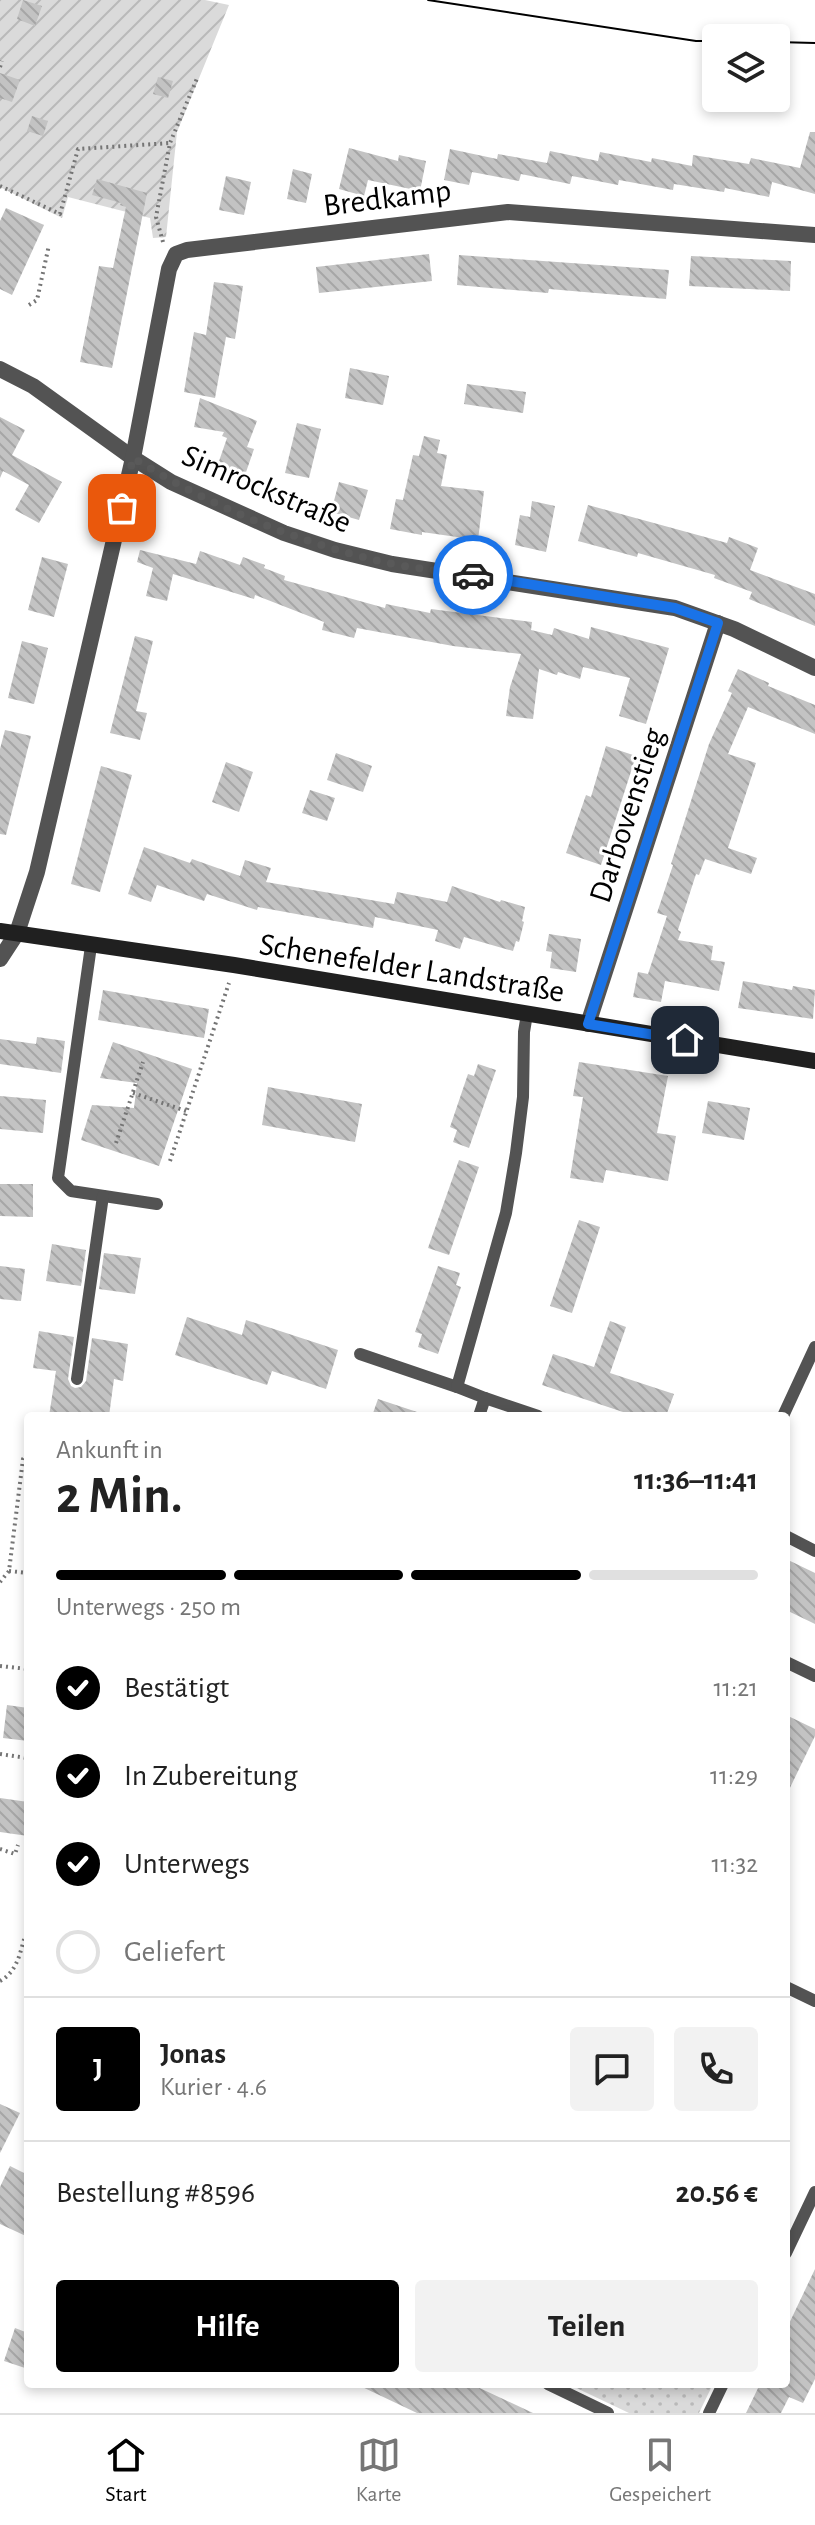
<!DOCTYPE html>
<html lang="de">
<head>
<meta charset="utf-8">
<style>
  body { margin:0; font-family:"Alegreya Sans",sans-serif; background:#f2f2f2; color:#222; height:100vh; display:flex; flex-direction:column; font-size:30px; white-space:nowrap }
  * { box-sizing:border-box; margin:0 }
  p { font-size:26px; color:#767676 }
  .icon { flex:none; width:44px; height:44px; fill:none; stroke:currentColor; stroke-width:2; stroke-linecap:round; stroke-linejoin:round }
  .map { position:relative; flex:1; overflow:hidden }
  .side { position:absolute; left:24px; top:1412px; width:766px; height:976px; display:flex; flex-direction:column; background:#fff; border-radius:8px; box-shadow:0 4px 12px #0003 }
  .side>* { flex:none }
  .controls { position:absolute; left:702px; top:24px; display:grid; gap:16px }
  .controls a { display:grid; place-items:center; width:88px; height:88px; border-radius:8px; background:#fff; box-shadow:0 4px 12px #0003; font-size:40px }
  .pin { position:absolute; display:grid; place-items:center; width:68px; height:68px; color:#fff; margin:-34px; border-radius:16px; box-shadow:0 4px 12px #0006 }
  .courier { position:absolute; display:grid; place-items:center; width:80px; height:80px; margin:-40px; border:6px solid #1a73e8; border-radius:50%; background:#fff; color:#222; box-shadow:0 2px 10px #0007 }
  .summary em { font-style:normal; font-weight:600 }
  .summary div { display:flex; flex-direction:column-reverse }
  .summary { display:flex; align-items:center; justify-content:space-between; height:136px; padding:0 32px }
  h1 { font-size:52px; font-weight:600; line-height:60px }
  .bar { display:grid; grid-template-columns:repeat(4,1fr); gap:12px 8px; align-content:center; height:96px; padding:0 32px }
  .bar i { height:10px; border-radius:6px; background:#e0e0e0 }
  .bar .current { background:#000 }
  .bar p { grid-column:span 4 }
  .line { display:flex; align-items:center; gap:20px; padding:0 32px; border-top:2px solid #e0e0e0 }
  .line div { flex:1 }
  .round { display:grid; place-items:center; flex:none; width:84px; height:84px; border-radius:8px; background:#f2f2f2 }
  ol { padding:0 32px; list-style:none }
  li { display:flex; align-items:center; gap:24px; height:88px }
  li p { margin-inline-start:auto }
  li .icon { padding:8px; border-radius:50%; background:#000; color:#fff; stroke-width:4 }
  li:last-child { color:#767676 }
  li i { width:44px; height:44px; border:4px solid #e0e0e0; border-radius:50% }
  .button { display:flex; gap:16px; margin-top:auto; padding:16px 32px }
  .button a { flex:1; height:92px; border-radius:8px; background:#000; color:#fff; font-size:32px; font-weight:600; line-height:92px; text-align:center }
  .button a+a { background:#f2f2f2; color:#222 }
  .tabs { display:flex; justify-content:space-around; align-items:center; height:112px; border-top:2px solid #e0e0e0; background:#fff; font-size:22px; color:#767676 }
  .tabs a { display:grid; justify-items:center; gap:4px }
  .tabs .current { color:#000 }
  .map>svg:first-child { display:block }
  .grass { fill:url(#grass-dots) }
  .garden { fill:url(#garden-furrows) }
  .building { fill:url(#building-back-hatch) }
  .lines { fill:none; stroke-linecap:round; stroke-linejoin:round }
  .path { stroke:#757575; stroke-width:4; stroke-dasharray:2 4; stroke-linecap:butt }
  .lane { stroke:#535353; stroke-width:12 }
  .street { stroke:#535353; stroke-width:16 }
  .secondary { stroke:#202020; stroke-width:16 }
  .tram { stroke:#000; stroke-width:2 }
  .done { stroke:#595959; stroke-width:8; stroke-dasharray:0 14.4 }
  .route { stroke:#1a73e8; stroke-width:10 }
  .labels { text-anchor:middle; stroke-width:6; stroke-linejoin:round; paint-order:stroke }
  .street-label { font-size:32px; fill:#000; stroke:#fff }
</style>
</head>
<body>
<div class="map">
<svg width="815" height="2413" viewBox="0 0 815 2413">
  <defs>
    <pattern id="grass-dots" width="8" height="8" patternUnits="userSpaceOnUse" patternTransform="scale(2)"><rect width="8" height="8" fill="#dadada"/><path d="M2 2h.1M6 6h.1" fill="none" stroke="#b9b9b9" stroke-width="1.8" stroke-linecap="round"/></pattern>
    <pattern id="garden-furrows" width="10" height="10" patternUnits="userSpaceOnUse" patternTransform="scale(2)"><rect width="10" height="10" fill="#dadada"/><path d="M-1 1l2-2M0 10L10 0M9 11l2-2" fill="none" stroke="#b9b9b9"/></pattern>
    <pattern id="building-back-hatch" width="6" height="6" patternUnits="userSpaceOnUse" patternTransform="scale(2)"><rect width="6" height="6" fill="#c3c3c3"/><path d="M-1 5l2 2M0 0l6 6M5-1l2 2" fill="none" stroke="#a6a6a6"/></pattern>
  </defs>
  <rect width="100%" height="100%" fill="#fff"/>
  <path class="grass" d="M568,2384H713L699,2413H629Z"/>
  <path class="garden" d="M0,0H205L229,5L177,132L166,237L153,238L150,218L68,197L62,218L0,187Z"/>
  <g class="building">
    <path d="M23,0L42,6L35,26L17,19Z"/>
    <path d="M0,73L20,80L12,102L0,98Z"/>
    <path d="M158,77L173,81L168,98L153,94Z"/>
    <path d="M32,116L48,121L43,136L27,131Z"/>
    <path d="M810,132H815V194L772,182L769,197L725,188L724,192L674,184L673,190L619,180L618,185L572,176L570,184L521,174L519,181L472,172L469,185L444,180L450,149L497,159L498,154L547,163L550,151L598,161L600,152L651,162L652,158L692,166L693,155L749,164L751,158L800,168Z"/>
    <path d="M349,148L398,161L399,155L426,161L420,191L368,180L364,196L339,189Z"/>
    <path d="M293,169L312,174L306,203L287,199Z"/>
    <path d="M226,176L251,182L244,215L219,210Z"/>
    <path d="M97,179L147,193L112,368L80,362L99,266L113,268L126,207L120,205L121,203L92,195Z"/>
    <path d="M6,208L44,225L12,295L0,289V221Z"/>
    <path d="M429,254L432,281L319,293L316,267Z"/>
    <path d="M459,255L669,270L666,299L549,289L548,293L457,285Z"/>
    <path d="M691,256L791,261L790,291L689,286Z"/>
    <path d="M214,282L243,286L235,339L226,337L215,398L184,392L194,332L206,335Z"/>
    <path d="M350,368L389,376L383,405L345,398Z"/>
    <path d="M467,384L526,392L523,413L464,404Z"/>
    <path d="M200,398L257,421L247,447L254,449L245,475L218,464L227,438L222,436L224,432L194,427Z"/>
    <path d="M0,417L25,430L12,455L62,482L39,523L15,510L29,485L3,471L0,478Z"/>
    <path d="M297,423L321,429L309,478L285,473Z"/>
    <path d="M424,436L440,440L437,453L447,455L441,486L484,491L478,540L422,532V535L390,529L396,499L403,500L413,455L419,456Z"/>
    <path d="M339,482L368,490L359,520L331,512Z"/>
    <path d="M532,501L555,506L546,552L515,545L520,515L530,517Z"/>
    <path d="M588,505L727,543L729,537L758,548L750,570L815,594V626L749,599L752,592L714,578L715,575L638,553L637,557L578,541Z"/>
    <path d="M140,550L196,564L200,551L240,565L243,557L265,565L264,568L285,576L284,580L385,608L386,604L430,613L431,609L532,622L531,630L552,635L554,628L589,639L591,627L669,648L646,724L619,716L630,678L583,667L580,679L558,672L557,675L539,669L533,719L506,716L510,687L521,654L453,646L357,628L354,638L322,630L324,622L255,595L254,599L173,574L167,601L146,596L153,568L137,562Z"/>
    <path d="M42,557L68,564L54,617L28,610Z"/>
    <path d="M135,636L153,641L136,711L147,713L140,740L110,733Z"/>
    <path d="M22,641L48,648L34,704L8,698Z"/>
    <path d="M738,669L769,683L768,686L815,705V734L748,707L728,754L756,763L728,848L757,858L751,874L705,859L699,875L696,874L678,930L681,932L678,940L713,946L711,960L725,962L719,991L665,981L661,1002L633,997L638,972L648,974L667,916L657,913L673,865L671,864L709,744L732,693L728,691Z"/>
    <path d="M5,730L31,736L6,835L0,834V749Z"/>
    <path d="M606,746L636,756L601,865L566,853L586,795L591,797Z"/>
    <path d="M336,753L372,766L363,792L327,780Z"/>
    <path d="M226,762L253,772L239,812L212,802Z"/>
    <path d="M101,766L132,775L100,892L71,884Z"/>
    <path d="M310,790L335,798L327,821L302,813Z"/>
    <path d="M144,847L190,863L192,859L240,876L245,860L271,868L266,882L394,904L397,892L447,902L452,886L500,902L501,900L525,907L522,921L524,922L519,942L516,941L513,951L464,937L460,949L435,941L438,930L375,917L373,928L258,907L257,910L207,894L204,901L157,885L151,902L128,894Z"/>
    <path d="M549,934L581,939L576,972L550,968L552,952L546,951Z"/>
    <path d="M743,981L792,990L793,986L815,990L813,1019L738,1008Z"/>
    <path d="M103,990L209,1009L204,1038L98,1020Z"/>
    <path d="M37,1037L65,1041L61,1073L0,1064V1039L36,1044Z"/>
    <path d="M113,1042L192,1069L159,1166L81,1140L92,1105L134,1108L137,1083L100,1078Z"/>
    <path d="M579,1062L668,1076L657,1133L676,1136L668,1181L606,1170L603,1183L570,1178L583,1097L573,1096Z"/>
    <path d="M478,1064L496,1070L469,1148L453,1142L457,1130L450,1127L468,1074L474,1076Z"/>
    <path d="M268,1087L362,1104L355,1142L262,1125Z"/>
    <path d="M0,1096L46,1100L43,1133L0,1129Z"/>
    <path d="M708,1101L750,1108L744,1140L702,1133Z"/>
    <path d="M459,1160L479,1167L449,1255L428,1248Z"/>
    <path d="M0,1184H33V1217L0,1216Z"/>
    <path d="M579,1220L600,1227L572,1313L550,1306Z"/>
    <path d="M52,1244L86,1250L81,1286L46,1281Z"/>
    <path d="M104,1253L141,1258L135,1294L99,1289Z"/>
    <path d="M0,1266L25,1269L21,1301L0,1299Z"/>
    <path d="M438,1266L460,1273L456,1285L461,1287L438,1354L418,1347L422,1334L415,1332Z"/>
    <path d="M187,1317L242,1335L246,1320L338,1350L326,1389L272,1371L267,1385L175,1355Z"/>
    <path d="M610,1321L626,1327L610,1373L674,1394L666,1416H635L542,1385L553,1354L594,1367Z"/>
    <path d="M39,1331L74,1337L68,1379L71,1386L75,1388L81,1387L86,1381L92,1338L128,1344L123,1381L114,1379L109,1416H49L56,1371L33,1368Z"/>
    <path d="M378,1399L420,1413V1416H372Z"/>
    <path d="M786,1559L815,1573V1624L786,1610Z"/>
    <path d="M7,1705L28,1708V1741L3,1738Z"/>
    <path d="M786,1715L815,1729V1736L786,1796Z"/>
    <path d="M0,1798L28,1802V1836L0,1832Z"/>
    <path d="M0,2104L20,2113L0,2153Z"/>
    <path d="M10,2166L28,2175V2237L0,2224V2187Z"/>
    <path d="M815,2269V2379L803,2403L789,2397L781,2413H746L760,2384H786V2330Z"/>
    <path d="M15,2328L28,2333V2369L4,2361Z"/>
    <path d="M356,2384H471L533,2413H417Z"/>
  </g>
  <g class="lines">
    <g class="path">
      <path d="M0,67L2,61"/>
      <path d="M0,186L60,214L78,149L170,143"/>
      <path d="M163,242L156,217L170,143L198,76"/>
      <path d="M29,305L37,300L49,245"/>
      <path d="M133,1093L186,1111"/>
      <path d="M116,1143L143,1062"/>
      <path d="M170,1161L229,983"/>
      <path d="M9,1571L28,1573"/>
      <path d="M0,1582L9,1571L23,1459L28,1452"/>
      <path d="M0,1666L28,1669"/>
      <path d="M0,1754L27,1758"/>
      <path d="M0,1849L15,1854L18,1845"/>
      <path d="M0,1981C17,1972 20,1953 25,1936"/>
    </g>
    <g class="lane">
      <path d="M91,946L58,1178L71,1191L157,1204"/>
      <path d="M360,1354L457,1387"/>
      <path d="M77,1379L103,1196"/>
      <path d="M485,1398L457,1387L506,1213L516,1153L523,1097L524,1032L527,1014"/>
      <path d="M479,1416L485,1398L538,1416"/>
      <path d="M783,1416L815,1347"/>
      <path d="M786,1536L815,1551"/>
      <path d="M786,1662L815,1676"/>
      <path d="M786,1987L815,2001"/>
      <path d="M786,2253L815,2192"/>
      <path d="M548,2384L608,2413"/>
      <path d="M709,2413L723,2384"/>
    </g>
    <g class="street">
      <path d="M0,369L33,386L133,458L171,482L284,533L335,550L392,564L675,608L734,629L815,668"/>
      <path d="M0,959L17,933L37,872L133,458L169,269L176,254L187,250L508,212L815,235"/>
      <path d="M588,1024L718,623"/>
    </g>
    <path class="secondary" d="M0,931L234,965L815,1061"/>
    <g class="tram">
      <path d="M428,0L696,41H716"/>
      <path d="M776,42L815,43"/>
    </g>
  </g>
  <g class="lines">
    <path class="done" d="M122,508L133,458C212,507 298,543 388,563C416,569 445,571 473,575"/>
    <path class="route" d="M473,575L675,608L718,623L588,1024L685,1040"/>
  </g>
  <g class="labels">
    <g class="street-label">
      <text transform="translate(387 197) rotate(-7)" y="11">Bredkamp</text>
      <text transform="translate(267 488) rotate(23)" y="11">Simrockstraße</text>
      <text transform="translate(626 815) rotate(-72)" y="11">Darbovenstieg</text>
      <text transform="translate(412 967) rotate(9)" y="11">Schenefelder Landstraße</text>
    </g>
  </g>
</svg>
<div class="controls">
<a><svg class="icon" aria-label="layers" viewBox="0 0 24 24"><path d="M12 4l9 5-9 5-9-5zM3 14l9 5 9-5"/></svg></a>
</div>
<div class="pin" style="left:122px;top:508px;background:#ea580c"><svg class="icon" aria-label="bag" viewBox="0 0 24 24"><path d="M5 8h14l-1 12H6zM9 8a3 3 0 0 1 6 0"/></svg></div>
<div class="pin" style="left:685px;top:1040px;background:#1f2937"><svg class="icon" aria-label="home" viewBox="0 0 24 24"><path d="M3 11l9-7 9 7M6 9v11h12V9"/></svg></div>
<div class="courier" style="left:473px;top:575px"><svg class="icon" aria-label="car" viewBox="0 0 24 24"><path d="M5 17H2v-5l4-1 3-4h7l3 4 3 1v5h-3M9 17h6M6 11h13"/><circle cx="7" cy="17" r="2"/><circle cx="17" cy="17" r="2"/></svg></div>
<section class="side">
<div class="summary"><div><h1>2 Min.</h1><p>Ankunft in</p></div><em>11:36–11:41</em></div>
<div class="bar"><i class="current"></i><i class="current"></i><i class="current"></i><i></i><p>Unterwegs · 250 m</p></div>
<ol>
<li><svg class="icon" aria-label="check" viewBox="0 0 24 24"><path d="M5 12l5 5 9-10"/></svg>Bestätigt<p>11:21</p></li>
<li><svg class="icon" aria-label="check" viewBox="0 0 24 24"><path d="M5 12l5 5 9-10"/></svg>In Zubereitung<p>11:29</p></li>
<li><svg class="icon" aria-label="check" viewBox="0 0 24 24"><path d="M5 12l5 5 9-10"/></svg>Unterwegs<p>11:32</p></li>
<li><i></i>Geliefert</li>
</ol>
<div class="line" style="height:144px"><b class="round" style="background:#000;color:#fff">J</b><div><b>Jonas</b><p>Kurier · 4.6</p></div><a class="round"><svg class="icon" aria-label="chat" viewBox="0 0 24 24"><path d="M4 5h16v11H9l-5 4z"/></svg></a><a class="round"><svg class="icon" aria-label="phone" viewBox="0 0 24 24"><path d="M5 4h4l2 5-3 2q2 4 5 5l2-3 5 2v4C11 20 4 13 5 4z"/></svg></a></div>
<div class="line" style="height:104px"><div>Bestellung #8596</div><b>20.56 €</b></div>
<div class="button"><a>Hilfe</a><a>Teilen</a></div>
</section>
</div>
<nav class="tabs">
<a class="current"><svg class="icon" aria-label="home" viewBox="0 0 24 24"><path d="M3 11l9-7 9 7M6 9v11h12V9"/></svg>Start</a>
<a><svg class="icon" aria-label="map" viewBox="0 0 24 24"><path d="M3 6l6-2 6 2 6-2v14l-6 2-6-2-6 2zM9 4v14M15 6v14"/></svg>Karte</a>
<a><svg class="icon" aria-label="saved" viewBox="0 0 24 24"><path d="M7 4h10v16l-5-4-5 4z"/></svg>Gespeichert</a>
</nav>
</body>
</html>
